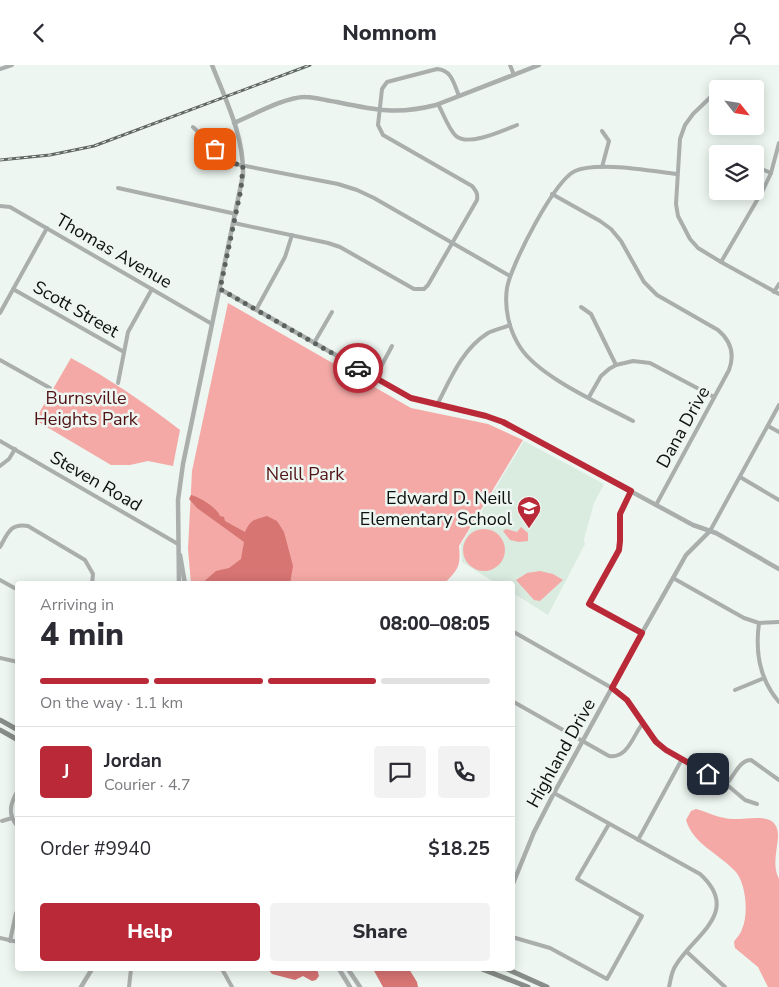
<!DOCTYPE html>
<html lang="en">
<head>
<meta charset="utf-8">
<style>
  body { margin:0; font-family:"Nunito Sans",sans-serif; background:#f2f2f3; color:#2b2b33; height:100vh; display:flex; flex-direction:column; font-size:19px; white-space:nowrap }
  * { box-sizing:border-box; margin:0 }
  p { font-size:16px; color:#7c7c81 }
  .icon { flex:none; width:28px; height:28px; fill:none; stroke:currentColor; stroke-width:2; stroke-linecap:round; stroke-linejoin:round }
  .map { position:relative; flex:1; overflow:hidden }
  .details { position:absolute; left:15px; top:516px; width:500px; height:390px; display:flex; flex-direction:column; background:#fff; border-radius:5px; box-shadow:0 2px 12px #0003 }
  .details>* { flex:none }
  .needle { width:32px; rotate:120deg }
  .controls { position:absolute; left:709px; top:15px; display:grid; gap:10px }
  .controls a { display:grid; place-items:center; width:55px; height:55px; border-radius:5px; background:#fff; box-shadow:0 2px 12px #0003; font-size:25px }
  .pin { position:absolute; display:grid; place-items:center; width:42px; height:42px; color:#fff; margin:-21px; border-radius:10px; box-shadow:0 2px 8px #0006 }
  .courier { position:absolute; display:grid; place-items:center; width:50px; height:50px; margin:-25px; border:4px solid #ba2937; border-radius:50%; background:#fff; color:#222; box-shadow:0 1px 6px #0007 }
  .overview em { font-style:normal; font-weight:800 }
  .overview div { display:flex; flex-direction:column-reverse }
  .overview { display:flex; align-items:center; justify-content:space-between; height:85px; padding:0 25px }
  h1 { font-size:32px; font-weight:800; line-height:38px }
  .bar { display:grid; grid-template-columns:repeat(4,1fr); gap:8px 5px; align-content:center; height:60px; padding:0 25px }
  .bar i { height:6px; border-radius:4px; background:#e1e1e2 }
  .bar .current { background:#ba2937 }
  .bar p { grid-column:span 4 }
  .line { display:flex; align-items:center; gap:12px; padding:0 25px; border-top:1px solid #e1e1e2 }
  .line div { flex:1 }
  .round { display:grid; place-items:center; flex:none; width:52px; height:52px; border-radius:5px; background:#f2f2f3 }
  .primary-button { display:flex; gap:10px; margin-top:auto; padding:10px 25px }
  .primary-button a { flex:1; height:58px; border-radius:5px; background:#ba2937; color:#fff; font-size:20px; font-weight:800; line-height:58px; text-align:center }
  .primary-button a+a { background:#f2f2f3; color:#2b2b33 }
  header { display:flex; justify-content:space-between; align-items:center; height:65px; padding:0 25px; background:#fff; font-size:22px; font-weight:800 }
  .map>svg:first-child { display:block }
  .built { fill:#daebe0 }
  .green { fill:#f4a9a6 }
  .water { fill:#d77573 }
  .lines { fill:none; stroke-linecap:round; stroke-linejoin:round }
  .minor { stroke:#aaaeac; stroke-width:4 }
  .tertiary { stroke:#aaaeac; stroke-width:4.5 }
  .secondary { stroke:#878d89; stroke-width:5 }
  .rail-casing { stroke:#616764; stroke-width:3 }
  .rail { stroke:#edf6f0; stroke-width:1; stroke-dasharray:4; stroke-linecap:butt }
  .done { stroke:#5b615e; stroke-width:5; stroke-dasharray:0 9 }
  .route { stroke:#ba2937; stroke-width:6 }
  .labels { text-anchor:middle; stroke-width:5; stroke-linejoin:round; paint-order:stroke }
  .street-label { font-size:18px; fill:#0d110f; stroke:#edf6f0 }
  .park-label { font-size:18px; fill:#511316; stroke:#edf6f0 }
  .poi-label { font-size:18px; fill:#0d110f; stroke:#edf6f0; text-anchor:end }
</style>
</head>
<body>
<header><svg class="icon" aria-label="back" viewBox="0 0 24 24"><path d="M15 5l-7 7 7 7"/></svg>Nomnom<svg class="icon" aria-label="person" viewBox="0 0 24 24"><circle cx="12" cy="8" r="4"/><path d="M4 21q1-7 8-7t8 7"/></svg></header>
<div class="map">
<svg width="779" height="922" viewBox="0 0 779 922">
  <rect width="100%" height="100%" fill="#edf6f0"/>
  <path class="built" d="M524,376L604,419L594,438L584,474L585,479L548,550L513,528L512,519H497L462,497L461,480Z"/>
  <g class="green">
    <path d="M228,238L411,343L488,359L523,375L459,481C461,502 458,504 444,519H191L188,484L192,406Z"/>
    <path d="M71,293C110,314 145,338 180,365L173,401L148,396L130,400H111L35,355Z"/>
    <path d="M521,462L528,468V476L519,477L510,475L503,466L506,464L517,467Z"/>
    <circle cx="484" cy="485" r="21"/>
    <path d="M540,506L553,509L563,515L540,536L534,535L516,515L527,508Z"/>
    <path d="M696,744C707,747 721,754 733,754C750,755 779,745 778,772C777,787 772,800 779,814V922H768L758,902L735,883L734,877C736,873 741,869 742,864C749,849 746,816 734,805C718,788 693,779 686,755L691,746Z"/>
  </g>
  <g class="water">
    <path d="M191,430C200,432 217,443 220,451L224,452L225,456L245,467C251,454 254,455 267,451L277,456L284,467L293,501L290,519H201L216,506L229,503L241,494L244,477L197,443L189,434Z"/>
    <path d="M268,904H317L319,911L316,915L312,916L303,911L295,915L272,909Z"/>
    <path d="M373,904H409L417,917L418,922H383Z"/>
  </g>
  <g class="lines">
    <g class="minor">
      <path d="M510,0L514,10"/>
      <path d="M0,4L12,0"/>
      <path d="M718,24L723,19"/>
      <path d="M718,25L693,49L685,60L680,74L676,139L678,151L690,174L698,183L721,197L779,229"/>
      <path d="M438,39C443,48 449,65 456,71C468,82 504,65 517,60"/>
      <path d="M193,62L230,98L338,119L357,125L374,133L510,211"/>
      <path d="M755,101L771,108"/>
      <path d="M602,102L609,76L602,66"/>
      <path d="M118,123L236,149"/>
      <path d="M552,129L600,156L611,164L621,176L644,217L657,230L718,265C731,276 735,289 729,305L656,440"/>
      <path d="M0,141L10,142L212,259"/>
      <path d="M234,158L328,178L340,182L414,224H424L428,220L477,135C478,128 476,126 472,121L383,70L378,60L382,24L387,17L437,4C452,5 454,19 459,31"/>
      <path d="M721,197L763,125L771,108L779,78"/>
      <path d="M13,224L124,287"/>
      <path d="M774,227L779,219"/>
      <path d="M581,242L591,249L616,300"/>
      <path d="M256,245L285,192L292,170"/>
      <path d="M0,248L47,163"/>
      <path d="M314,278L332,247"/>
      <path d="M0,295L50,323"/>
      <path d="M375,313L392,281"/>
      <path d="M118,318L128,267L152,224"/>
      <path d="M589,332L601,311L609,304L616,300L633,296L650,298L714,332"/>
      <path d="M437,340C450,315 462,284 488,268C494,265 503,263 510,260"/>
      <path d="M633,356C601,339 539,312 520,282C509,265 504,243 507,223C511,200 554,116 575,106C597,96 651,106 677,109"/>
      <path d="M768,361L779,367"/>
      <path d="M0,376L178,479"/>
      <path d="M0,401L9,394L15,384"/>
      <path d="M740,412L779,435"/>
      <path d="M631,426L620,449V476L619,485L589,539L642,568"/>
      <path d="M710,466L779,340"/>
      <path d="M0,482C8,468 10,458 28,461L85,495L93,509L92,519"/>
      <path d="M673,513L744,553L759,558L779,557"/>
      <path d="M0,515L18,525"/>
      <path d="M759,558C755,587 759,614 779,637"/>
      <path d="M512,566L612,623L627,635L649,668L666,685L726,719C734,712 739,695 751,695L779,715"/>
      <path d="M0,593L18,597"/>
      <path d="M735,625L764,613"/>
      <path d="M512,636L609,691C628,694 633,670 643,658"/>
      <path d="M726,719L745,735L757,739"/>
      <path d="M18,725C10,739 7,749 18,762"/>
      <path d="M554,728L700,809C742,847 694,870 676,900C671,907 671,914 669,922"/>
      <path d="M2,756L12,753"/>
      <path d="M638,775L682,694"/>
      <path d="M512,872L550,883L607,914L642,851L577,814L609,759"/>
      <path d="M0,873L18,877"/>
      <path d="M10,876L16,848"/>
      <path d="M687,887L725,922"/>
      <path d="M222,904L232,922"/>
      <path d="M129,922L131,904"/>
    </g>
    <g class="tertiary">
      <path d="M234,58C253,50 287,31 306,32C316,32 327,36 337,37C375,45 397,50 436,40L539,0"/>
      <path d="M220,224L411,333L486,351L503,357L693,460L716,468L779,504"/>
      <path d="M180,490L185,519"/>
      <path d="M179,519L178,435L183,399L243,110C244,71 226,36 212,0"/>
      <path d="M512,821L534,767L554,728L642,568L686,490L710,466"/>
      <path d="M339,904L350,922"/>
      <path d="M348,904L360,922"/>
      <path d="M81,922L92,904"/>
    </g>
    <g class="secondary">
      <path d="M0,655L18,665"/>
      <path d="M0,665L18,675"/>
      <path d="M482,904L528,922"/>
      <path d="M507,904L547,922"/>
    </g>
    <g class="rail-casing">
      <path id="rail" d="M0,95L50,90L94,81L310,0"/>
    </g>
    <use href="#rail" class="rail"/>
  </g>
  <g class="lines">
    <path class="done" d="M215,84L230,98L243,100L241,124L220,224L358,303"/>
    <path class="route" d="M358,303L411,333L486,351L503,357L631,426L620,449V476L619,485L589,539L642,568L612,623L627,635L656,677L666,685L708,709"/>
  </g>
  <defs>
    <g id="school-pin" transform="scale(1.25)"><path d="M0 17L-7.5 6A9.5 9.5 0 1 1 7.5 6Z" fill="#ba2937" stroke="#edf6f0"/><path d="M0-5L7-2L0 1L-7-2ZM-4 1L0 2.5L4 1V4Q0 6-4 4Z" fill="#fff"/></g>
  </defs>
  <g fill-rule="evenodd">
    <use href="#school-pin" x="529" y="443"/>
  </g>
  <g class="labels">
    <g class="street-label">
      <text transform="translate(114 186) rotate(30)" y="6">Thomas Avenue</text>
      <text transform="translate(76 244) rotate(30)" y="6">Scott Street</text>
      <text transform="translate(683 362) rotate(-61)" y="6">Dana Drive</text>
      <text transform="translate(96 416) rotate(30)" y="6">Steven Road</text>
      <text transform="translate(561 688) rotate(-61)" y="6">Highland Drive</text>
    </g>
    <g class="park-label">
      <text x="86" y="339">Burnsville<tspan x="86" dy="21">Heights Park</tspan></text>
      <text x="305" y="415">Neill Park</text>
    </g>
    <g class="poi-label">
      <text x="512" y="439">Edward D. Neill<tspan x="512" dy="21">Elementary School</tspan></text>
    </g>
  </g>
</svg>
<div class="controls">
<a><svg class="needle" viewBox="-14 -14 28 28"><path d="M0-13l5 13h-10z" fill="#e53935"/><path d="M0 13l5-13h-10z" fill="#7c7c81"/></svg></a>
<a><svg class="icon" aria-label="layers" viewBox="0 0 24 24"><path d="M12 4l9 5-9 5-9-5zM3 14l9 5 9-5"/></svg></a>
</div>
<div class="pin" style="left:215px;top:84px;background:#ea580c"><svg class="icon" aria-label="bag" viewBox="0 0 24 24"><path d="M5 8h14l-1 12H6zM9 8a3 3 0 0 1 6 0"/></svg></div>
<div class="pin" style="left:708px;top:709px;background:#1f2937"><svg class="icon" aria-label="home" viewBox="0 0 24 24"><path d="M3 11l9-7 9 7M6 9v11h12V9"/></svg></div>
<div class="courier" style="left:358px;top:303px"><svg class="icon" aria-label="car" viewBox="0 0 24 24"><path d="M5 17H2v-5l4-1 3-4h7l3 4 3 1v5h-3M9 17h6M6 11h13"/><circle cx="7" cy="17" r="2"/><circle cx="17" cy="17" r="2"/></svg></div>
<section class="details">
<div class="overview"><div><h1>4 min</h1><p>Arriving in</p></div><em>08:00–08:05</em></div>
<div class="bar"><i class="current"></i><i class="current"></i><i class="current"></i><i></i><p>On the way · 1.1 km</p></div>
<div class="line" style="height:90px"><b class="round" style="background:#ba2937;color:#fff">J</b><div><b>Jordan</b><p>Courier · 4.7</p></div><a class="round"><svg class="icon" aria-label="chat" viewBox="0 0 24 24"><path d="M4 5h16v11H9l-5 4z"/></svg></a><a class="round"><svg class="icon" aria-label="phone" viewBox="0 0 24 24"><path d="M5 4h4l2 5-3 2q2 4 5 5l2-3 5 2v4C11 20 4 13 5 4z"/></svg></a></div>
<div class="line" style="height:65px"><div>Order #9940</div><b>$18.25</b></div>
<div class="primary-button"><a>Help</a><a>Share</a></div>
</section>
</div>
</body>
</html>
